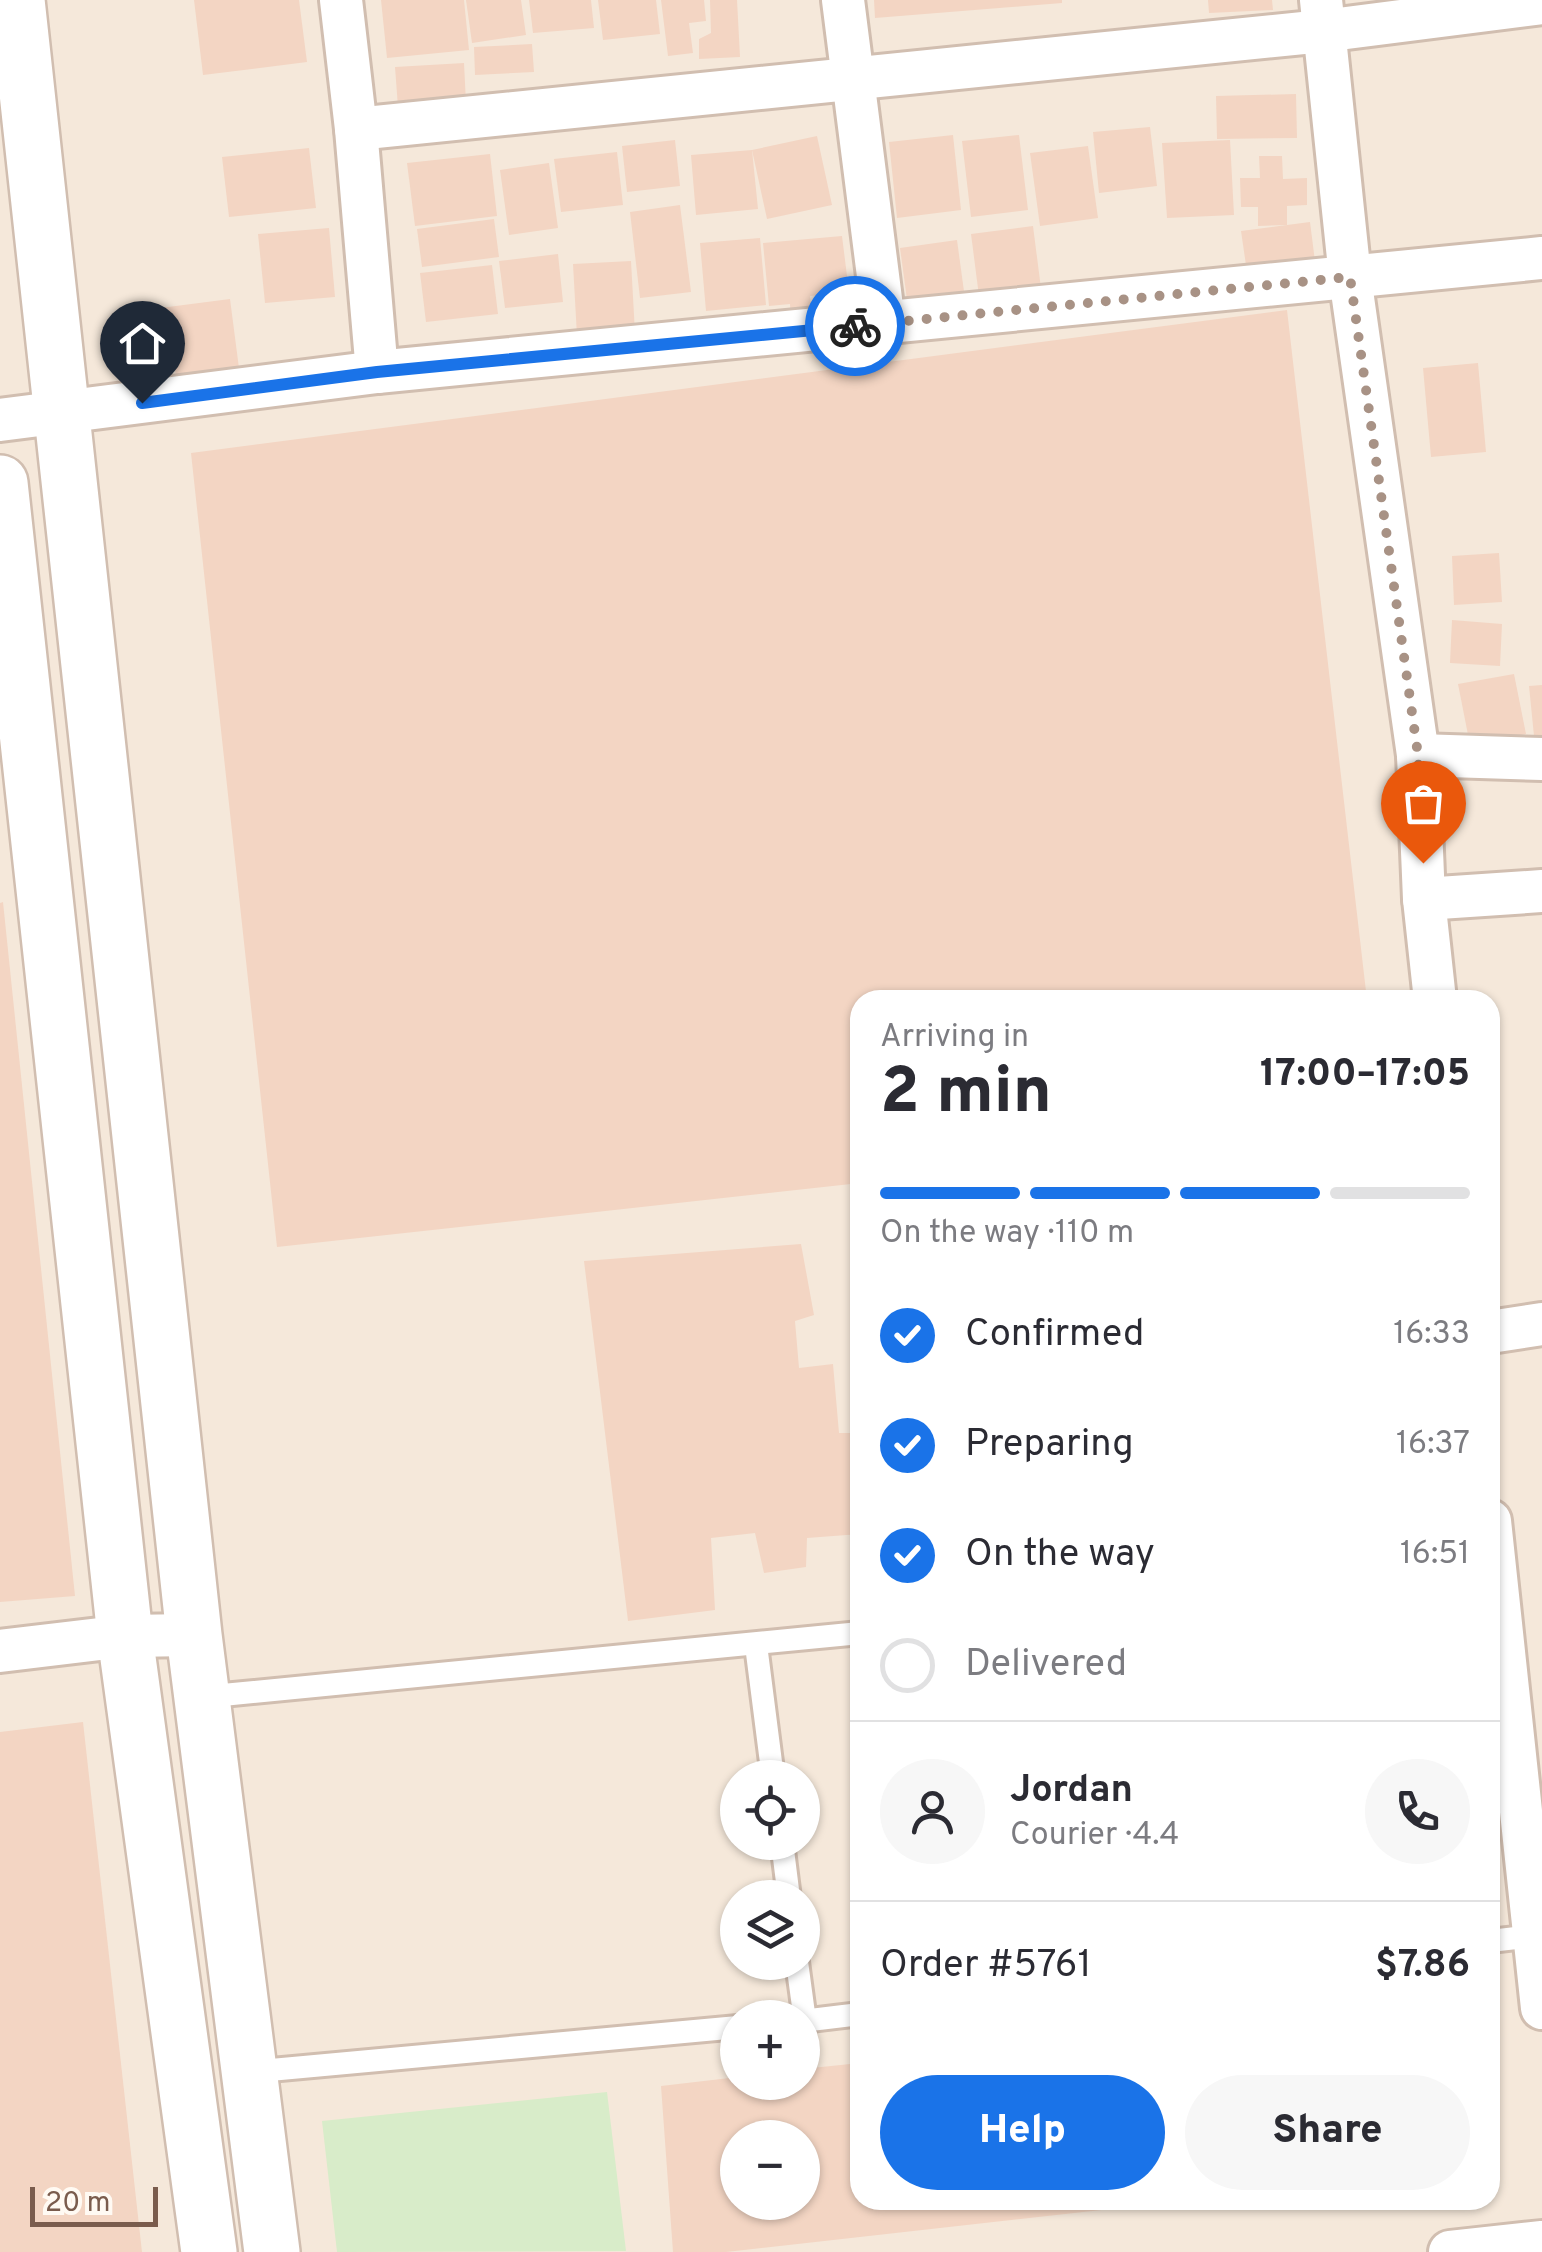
<!DOCTYPE html>
<html lang="en">
<head>
<meta charset="utf-8">
<style>
  body { margin:0; font-family:Overpass,sans-serif; background:#f7f7f7; color:#2b2b33; height:100vh; display:flex; flex-direction:column; font-size:38px; white-space:nowrap }
  * { box-sizing:border-box; margin:0 }
  p { font-size:32px; color:#7c7c81 }
  .icon { flex:none; width:55px; height:55px; fill:none; stroke:currentColor; stroke-width:2; stroke-linecap:round; stroke-linejoin:round }
  .map { position:relative; flex:1; overflow:hidden }
  .drawer { position:absolute; left:850px; top:990px; width:650px; height:1220px; display:flex; flex-direction:column; background:#fff; border-radius:30px; box-shadow:0 2px 8px #0004 }
  .drawer>* { flex:none }
  .tools { position:absolute; left:720px; top:1760px; display:grid; gap:20px }
  .tools a { display:grid; place-items:center; width:100px; height:100px; border-radius:50%; background:#fff; box-shadow:0 2px 8px #0004; font-size:50px }
  .scale { position:absolute; left:30px; bottom:25px; width:128px; box-sizing:border-box; padding-left:10px; border:5px solid #7a5c4d; border-top:0; font-size:28px; line-height:35px; white-space:nowrap; color:#7a5c4d; -webkit-text-stroke:8px #fffaf3; paint-order:stroke }
  .pin { position:absolute; display:grid; place-items:center; width:85px; height:85px; color:#fff; margin:-102px -42px; border-radius:50% 50% 50% 0; rotate:-45deg; box-shadow:0 0 10px #0007 }
  .pin .icon { rotate:45deg }
  .courier { position:absolute; display:grid; place-items:center; width:100px; height:100px; margin:-50px; border:8px solid #1a73e8; border-radius:50%; background:#fff; color:#222; box-shadow:0 2px 12px #0007 }
  .overview em { font-style:normal; font-weight:800 }
  .overview div { display:flex; flex-direction:column-reverse }
  .overview { display:flex; align-items:center; justify-content:space-between; height:170px; padding:0 30px }
  h1 { font-size:65px; font-weight:800; line-height:75px }
  .bar { display:grid; grid-template-columns:repeat(4,1fr); gap:15px 10px; align-content:center; height:120px; padding:0 30px }
  .bar i { height:12px; border-radius:8px; background:#e1e1e2 }
  .bar .current { background:#1a73e8 }
  .bar p { grid-column:span 4 }
  .line { display:flex; align-items:center; gap:25px; padding:0 30px; border-top:2px solid #e1e1e2 }
  .line div { flex:1 }
  .round { display:grid; place-items:center; flex:none; width:105px; height:105px; border-radius:52px; background:#f7f7f7 }
  ol { padding:0 30px; list-style:none }
  li { display:flex; align-items:center; gap:30px; height:110px }
  li p { margin-inline-start:auto }
  li .icon { padding:10px; border-radius:50%; background:#1a73e8; color:#fff; stroke-width:4 }
  li:last-child { color:#7c7c81 }
  li i { width:55px; height:55px; border:5px solid #e1e1e2; border-radius:50% }
  .primary-button { display:flex; gap:20px; margin-top:auto; padding:20px 30px }
  .primary-button a { flex:1; height:115px; border-radius:60px; background:#1a73e8; color:#fff; font-size:40px; font-weight:800; line-height:115px; text-align:center }
  .primary-button a+a { background:#f7f7f7; color:#2b2b33 }
  .map>svg:first-child { display:block }
  .residential { fill:#f5e8da; fill-rule:evenodd }
  .green { fill:#d8ecc9 }
  .building { fill:#f3d5c3; fill-rule:evenodd }
  .lines { fill:none; stroke-linecap:round; stroke-linejoin:round }
  .service-casing { stroke:#d1beb0; stroke-width:28 }
  .minor-casing { stroke:#d1beb0; stroke-width:48 }
  .tertiary-casing { stroke:#d1beb0; stroke-width:60 }
  .service { stroke:#fff; stroke-width:22 }
  .minor { stroke:#fff; stroke-width:42 }
  .tertiary { stroke:#fff; stroke-width:55 }
  .done { stroke:#a89285; stroke-width:10; stroke-dasharray:0 18 }
  .route { stroke:#1a73e8; stroke-width:12 }
</style>
</head>
<body>
<div class="map">
<svg width="1542" height="2252" viewBox="0 0 1542 2252">
  <rect width="100%" height="100%" fill="#fdf6ec"/>
  <path class="residential" d="M0,0H1542V2252H0ZM860,1000H1490V2200H860ZM738,1778H802V1842H738ZM738,1898H802V1962H738ZM738,2018H802V2082H738ZM738,2138H802V2202H738Z"/>
  <path class="green" d="M607,2092L626,2251L337,2252L322,2121Z"/>
  <g class="building">
    <path d="M194,0H299L307,62L203,75Z"/>
    <path d="M381,0H464L469,50L387,58Z"/>
    <path d="M466,0H521L526,35L472,43Z"/>
    <path d="M529,0H591L594,28L533,33Z"/>
    <path d="M598,0H656L660,34L603,40Z"/>
    <path d="M661,0H704L706,21L689,23L693,53L668,56Z"/>
    <path d="M710,0H737L740,57L699,59V39L711,33Z"/>
    <path d="M874,0H1062V3L875,18Z"/>
    <path d="M1208,0H1272L1273,10L1209,13Z"/>
    <path d="M532,44L534,72L475,75L474,47Z"/>
    <path d="M464,63L466,103L398,107L395,67Z"/>
    <path d="M1296,94L1297,138L1217,139L1216,96Z"/>
    <path d="M1150,127L1157,186L1099,193L1093,132Z"/>
    <path d="M953,135L961,210L897,218L889,142Z"/>
    <path d="M1019,135L1028,210L971,217L962,141Z"/>
    <path d="M817,136L832,205L767,219L752,150Z"/>
    <path d="M675,140L680,186L627,192L622,146Z"/>
    <path d="M1230,140L1234,215L1167,218L1162,143Z"/>
    <path d="M1088,146L1098,218L1040,226L1030,153Z"/>
    <path d="M309,148L316,208L229,217L222,157Z"/>
    <path d="M752,150L758,209L696,215L691,155Z"/>
    <path d="M617,152L623,205L561,212L554,159Z"/>
    <path d="M490,154L497,216L415,226L407,163Z"/>
    <path d="M1259,156H1282L1283,179L1307,178V205L1287,206V225L1258,226V207H1241L1240,178H1260Z"/>
    <path d="M549,163L558,228L509,235L500,170Z"/>
    <path d="M680,205L691,292L640,298L630,212Z"/>
    <path d="M494,219L499,257L422,267L417,229Z"/>
    <path d="M1310,222L1316,269L1248,279L1241,231Z"/>
    <path d="M1033,226L1042,296L980,304L971,234Z"/>
    <path d="M329,228L335,297L265,303L258,234Z"/>
    <path d="M842,236L849,292L810,296L812,317L791,320L790,304L769,306L763,243Z"/>
    <path d="M760,238L766,305L706,311L700,243Z"/>
    <path d="M957,240L966,306L909,314L900,248Z"/>
    <path d="M558,254L563,302L505,308L499,261Z"/>
    <path d="M631,261L635,333L577,336L573,264Z"/>
    <path d="M492,265L498,314L426,322L420,273Z"/>
    <path d="M230,299L240,376L177,384L175,369L145,372L137,311Z"/>
    <path d="M1287,310L1367,1000H860V1183L277,1247L191,453Z"/>
    <path d="M1478,363L1486,452L1431,457L1423,368Z"/>
    <path d="M1499,553L1502,602L1454,605L1452,556Z"/>
    <path d="M1452,620L1502,624L1500,666L1450,663Z"/>
    <path d="M1514,674L1526,734L1470,745L1458,684Z"/>
    <path d="M1542,685V745L1535,746L1529,686Z"/>
    <path d="M3,902L75,1596L0,1602V903Z"/>
    <path d="M801,1244L814,1315L795,1321L799,1368L833,1364L839,1433H859L860,1534L807,1538L806,1567L764,1573L755,1533L711,1538L715,1610L628,1621L584,1261Z"/>
    <path d="M83,1722L142,2252H0V1732Z"/>
    <path d="M860,2063V2200H1164V2203L726,2252H673L661,2086L738,2077V2082H802V2069ZM738,2138H802V2202H738Z"/>
  </g>
  <g class="lines">
    <g class="service-casing">
      <g id="service">
        <path d="M756,1645L773,1778"/>
        <path d="M202,1697L860,1633"/>
        <path d="M782,1842L789,1898"/>
        <path d="M1490,1941L1534,1936"/>
        <path d="M797,1962L805,2021"/>
        <path d="M802,2021L860,2014"/>
        <path d="M248,2072L738,2027"/>
      </g>
    </g>
    <g class="minor-casing">
      <g id="minor">
        <path d="M341,0L356,129L377,372"/>
        <path d="M843,0L884,323"/>
        <path d="M1321,0L1350,277L1418,755L1424,899L1435,1000"/>
        <path d="M356,129L1323,31L1542,3"/>
        <path d="M0,420L377,372L1542,258"/>
        <path d="M1418,755L1542,759"/>
        <path d="M1424,899L1542,891"/>
        <path d="M1490,1332L1542,1324"/>
        <path d="M1490,1521L1542,2008"/>
        <path d="M0,1651L125,1636L194,1635"/>
        <path d="M1450,2252L1542,2242"/>
      </g>
    </g>
    <g class="tertiary-casing">
      <g id="tertiary">
        <path d="M17,0L194,1635L272,2252"/>
        <path d="M0,483L125,1636L209,2252"/>
      </g>
    </g>
    <use href="#service" class="service"/>
    <use href="#minor" class="minor"/>
    <use href="#tertiary" class="tertiary"/>
  </g>
  <g class="lines">
    <path class="done" d="M855,326L1350,277L1418,755L1423,863"/>
    <path class="route" d="M142,403L377,372L855,326"/>
  </g>
</svg>
<div class="tools">
<a><svg class="icon" aria-label="locate" viewBox="0 0 24 24"><circle cx="12" cy="12" r="6"/><path d="M12 2v4M12 18v4M2 12h4M18 12h4"/></svg></a>
<a><svg class="icon" aria-label="layers" viewBox="0 0 24 24"><path d="M12 4l9 5-9 5-9-5zM3 14l9 5 9-5"/></svg></a>
<a>+</a>
<a>−</a>
</div>
<div class="scale">20 m</div>
<div class="pin" style="left:1423px;top:863px;background:#ea580c"><svg class="icon" aria-label="bag" viewBox="0 0 24 24"><path d="M5 8h14l-1 12H6zM9 8a3 3 0 0 1 6 0"/></svg></div>
<div class="pin" style="left:142px;top:403px;background:#1f2937"><svg class="icon" aria-label="home" viewBox="0 0 24 24"><path d="M3 11l9-7 9 7M6 9v11h12V9"/></svg></div>
<div class="courier" style="left:855px;top:326px"><svg class="icon" aria-label="bike" viewBox="0 0 24 24"><circle cx="6" cy="16" r="4"/><circle cx="18" cy="16" r="4"/><path d="M6 16l4-8h5l3 8M10 8l3 8H6M13 5h3"/></svg></div>
<section class="drawer">
<div class="overview"><div><h1>2 min</h1><p>Arriving in</p></div><em>17:00–17:05</em></div>
<div class="bar"><i class="current"></i><i class="current"></i><i class="current"></i><i></i><p>On the way · 110 m</p></div>
<ol>
<li><svg class="icon" aria-label="check" viewBox="0 0 24 24"><path d="M5 12l5 5 9-10"/></svg>Confirmed<p>16:33</p></li>
<li><svg class="icon" aria-label="check" viewBox="0 0 24 24"><path d="M5 12l5 5 9-10"/></svg>Preparing<p>16:37</p></li>
<li><svg class="icon" aria-label="check" viewBox="0 0 24 24"><path d="M5 12l5 5 9-10"/></svg>On the way<p>16:51</p></li>
<li><i></i>Delivered</li>
</ol>
<div class="line" style="height:180px"><a class="round"><svg class="icon" aria-label="person" viewBox="0 0 24 24"><circle cx="12" cy="8" r="4"/><path d="M4 21q1-7 8-7t8 7"/></svg></a><div><b>Jordan</b><p>Courier · 4.4</p></div><a class="round"><svg class="icon" aria-label="phone" viewBox="0 0 24 24"><path d="M5 4h4l2 5-3 2q2 4 5 5l2-3 5 2v4C11 20 4 13 5 4z"/></svg></a></div>
<div class="line" style="height:130px"><div>Order #5761</div><b>$7.86</b></div>
<div class="primary-button"><a>Help</a><a>Share</a></div>
</section>
</div>
</body>
</html>
